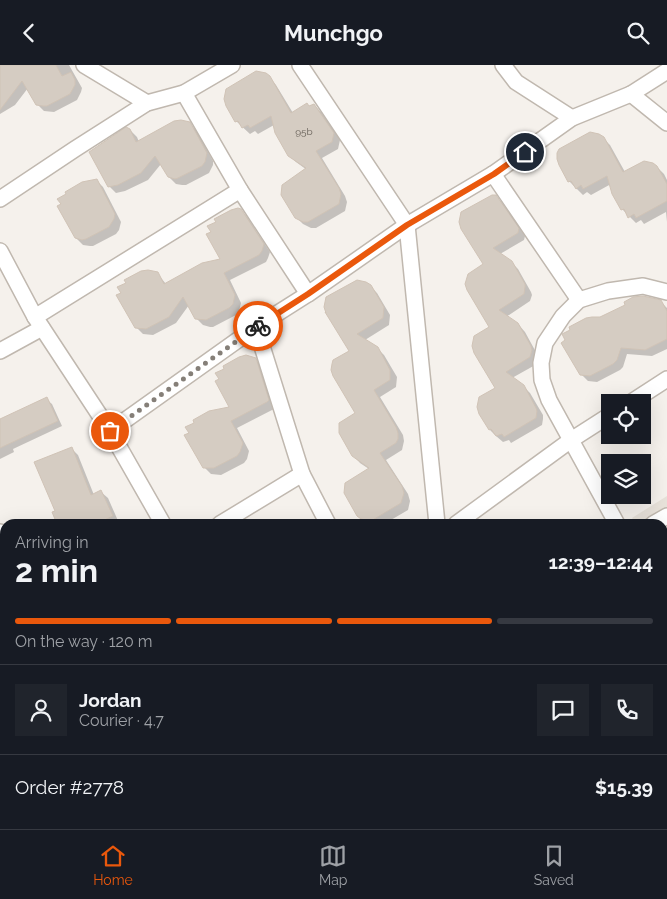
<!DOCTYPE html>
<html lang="en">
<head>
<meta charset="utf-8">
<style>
  body { margin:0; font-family:Raleway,sans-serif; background:#20242c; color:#f1f3f6; height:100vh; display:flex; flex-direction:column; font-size:19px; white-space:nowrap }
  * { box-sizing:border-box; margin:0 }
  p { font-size:16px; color:#9ea1a6 }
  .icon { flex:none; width:28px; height:28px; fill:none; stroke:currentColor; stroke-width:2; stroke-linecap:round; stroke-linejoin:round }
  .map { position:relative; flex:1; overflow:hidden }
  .sheet { position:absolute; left:0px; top:454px; width:668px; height:311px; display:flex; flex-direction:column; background:#171b24; border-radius:15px 15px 0 0; box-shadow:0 5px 20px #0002 }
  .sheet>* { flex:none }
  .controls { position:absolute; left:601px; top:329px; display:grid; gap:10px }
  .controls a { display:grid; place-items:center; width:50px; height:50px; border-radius:0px; background:#171b24; box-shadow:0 5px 20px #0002; font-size:25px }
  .pin { position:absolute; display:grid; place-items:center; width:42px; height:42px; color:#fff; margin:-21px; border:2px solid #fff; border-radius:50%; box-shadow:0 1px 5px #0007 }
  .courier { position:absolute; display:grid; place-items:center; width:50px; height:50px; margin:-25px; border:4px solid #ea580c; border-radius:50%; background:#fff; color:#222; box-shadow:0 1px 6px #0007 }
  .summary em { font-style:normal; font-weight:700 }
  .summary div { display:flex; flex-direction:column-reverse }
  .summary { display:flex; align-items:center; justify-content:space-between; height:85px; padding:0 15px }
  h1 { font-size:32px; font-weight:700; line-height:38px }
  .bar { display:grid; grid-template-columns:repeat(4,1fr); gap:8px 5px; align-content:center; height:60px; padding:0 15px }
  .bar i { height:6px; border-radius:4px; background:#363941 }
  .bar .active { background:#ea580c }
  .bar p { grid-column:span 4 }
  .line { display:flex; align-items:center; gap:12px; padding:0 15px; border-top:1px solid #363941 }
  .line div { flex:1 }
  .round { display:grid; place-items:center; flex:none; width:52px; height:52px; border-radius:0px; background:#20242c }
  header { display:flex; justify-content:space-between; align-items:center; height:65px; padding:0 15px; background:#171b24; font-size:22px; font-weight:700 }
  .dock { display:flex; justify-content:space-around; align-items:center; height:70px; border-top:1px solid #363941; background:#171b24; font-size:14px; color:#9ea1a6 }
  .dock a { display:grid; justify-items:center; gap:2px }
  .dock .active { color:#ea580c }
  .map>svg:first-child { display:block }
  .residential { fill:#e8e2da }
  .shadow { fill:#0003 }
  .building { fill:#d5ccc2; stroke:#d0c3b6 }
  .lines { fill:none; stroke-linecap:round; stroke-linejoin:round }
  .street-casing { stroke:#c0b8af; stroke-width:18 }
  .street { stroke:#fff; stroke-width:15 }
  .done { stroke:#857f78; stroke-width:5; stroke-dasharray:0 9 }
  .route { stroke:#ea580c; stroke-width:6 }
  .labels { text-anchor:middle; stroke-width:4; stroke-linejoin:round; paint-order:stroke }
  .number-label { font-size:10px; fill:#6b645c }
</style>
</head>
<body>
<header><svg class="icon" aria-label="back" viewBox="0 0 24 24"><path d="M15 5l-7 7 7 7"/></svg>Munchgo<svg class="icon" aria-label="search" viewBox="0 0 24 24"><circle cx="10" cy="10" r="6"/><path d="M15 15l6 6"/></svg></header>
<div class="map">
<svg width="667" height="764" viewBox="0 0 667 764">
  <rect width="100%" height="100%" fill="#f5f1ec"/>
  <path class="residential" d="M667,431V509L663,502L662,459H636L632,453Z"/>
  <g class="shadow">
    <path d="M0,0H69L82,23L81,27L77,35L54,47L44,46L37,39L28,23L15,40L0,49Z"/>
    <path d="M269,12L276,20L293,48L314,40L321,47L340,75L338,84L322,93L345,131L347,137L345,146L316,163H311L303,159L296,152L307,105L296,97L289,90L274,60L258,69L255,66L250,69L236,56Z"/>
    <path d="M189,58L196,65L213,96V100L209,108L186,120H182L176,119L169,112L161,99L148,115L125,126L116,128L109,121L130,65L137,72L139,77Z"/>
    <path d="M603,73L610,80L625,107L657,102L664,109L667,115V157L666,147L644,159L641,155L636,158L622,144L611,119L591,130L587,127L583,130L569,116Z"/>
    <path d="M96,115L103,122L121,157L119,165L116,169L93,181H90L83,180L76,173Z"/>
    <path d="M495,131L502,138L525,171L524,175L500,189L511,197L518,204L531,227L532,230L530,236L506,252L518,259L525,267L537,289V299L512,313L523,321L530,328L543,350V354L542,360L511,378L509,375L503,377L496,371L490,365L480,349L497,324L484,200Z"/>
    <path d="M240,145L247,152L270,187L268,193L266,197L230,215L241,238L239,246L236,250L213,262H210L203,260L196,253L189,240L176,258L153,270L143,269L136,262L157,208L166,219L222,195Z"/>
    <path d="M370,221L377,228L390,250L389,260L365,275L377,283L384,290L397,312L396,322L380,332L403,370L404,376L402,385L386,395L408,429L410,436L408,445L384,459H367L358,450L369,404L360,398L353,390L357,348L350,286Z"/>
    <path d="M660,236L667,243V284L652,291L627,289L623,302L620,305L597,317L588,316L581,309L600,254Z"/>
    <path d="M255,294L262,301L274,344L237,363L249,386L247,394L244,398L221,410L211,409L204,402L231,342Z"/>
    <path d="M46,334L52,339L62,361L13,384L14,387L0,394V356Z"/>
    <path d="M71,383L78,390L94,430L101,427L108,433L119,458L59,459L56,447Z"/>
    <path d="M289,455L293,459H284Z"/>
    <path d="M5,530V590L0,583V532Z"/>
    <path d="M5,595V631L0,634V597Z"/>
    <path d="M151,760H194L196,764H153Z"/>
  </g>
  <g class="building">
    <path d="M0,0H56L62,11L71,7L75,15V20L70,29L47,41H43L36,40L22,16L0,45Z"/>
    <path d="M256,6L266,8L270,11L291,48L307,38L309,41L314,39L334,68L332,77L316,86L339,123L341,129L339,139L308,157H303L295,153L281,130L282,120L306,103L288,91L275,68L271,51L250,63L248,60L242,63L238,56L235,57L226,41L224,34L226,24Z"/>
    <path d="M181,55L190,57L207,88L205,97L202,101L178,113L175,114L168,112L155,91L141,108L118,120L108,122L89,87L126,62L130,64L136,77L174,56Z"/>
    <path d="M590,67L599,69L604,72L623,107L644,96L653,98L657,101L667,119V136L636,153L634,149L628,153L624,144L621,145L612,129L607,111L583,124L581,120L576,124L571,116L568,117L559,100L557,94V88L559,84Z"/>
    <path d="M97,114L115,149L114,154L109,162L86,174L82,175L75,173L57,141L61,139L57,134L66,129L65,127L82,117Z"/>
    <path d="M492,130H496L519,163L518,168L493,183L512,196L525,219V222L524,229L499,245L518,258L531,281L532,285L530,292L506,307L524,320L536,343L537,346L536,353L504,372L502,369L496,371L491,364L489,365L479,349L477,342L479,332L495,323L474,288L472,281L474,271L489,262L467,225L465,219L468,209L483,199L461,164L459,157L461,147Z"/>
    <path d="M238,143L241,144L264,179L262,186L259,190L224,208L235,230L233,239L229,243L206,255L195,254L183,232L169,252L146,264L135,263L116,230L121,228L117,222L126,218L124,215L141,206L148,205L158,207L164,219L202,198L220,194L206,169L211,167L207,161L216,157L214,154L231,145Z"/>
    <path d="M357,215L366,217L371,220L384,242L383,253L357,269L378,282L390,305V315L374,325L396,362L398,368V374L396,378L380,388L402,421L404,428L401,438L371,456L361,454L357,451L344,428L345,418L369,403L352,391L339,368V358L355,348L333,311L331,305L332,299L333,295L349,286L325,247L326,248L324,242L326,232Z"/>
    <path d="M643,231L661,235L667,246V274L645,285L621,283L617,295L613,299L590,311L580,310L561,278L565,275L562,269L570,265L569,262L586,253L592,252H600L625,240L624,237L633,232Z"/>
    <path d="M246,290L256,293L269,335L267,337L231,356L243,378L240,387L237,391L214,403H203L184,370L189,368L185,362L194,358L193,355L209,346L229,342L215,316L219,314L215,308L224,304L223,301L239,292Z"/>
    <path d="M47,332L58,356L0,383V354Z"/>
    <path d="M72,382L91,430L101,425L113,451L96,459H57L52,447L55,446L34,397Z"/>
  </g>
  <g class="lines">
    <g class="street-casing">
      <g id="street">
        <path d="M84,0L147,38"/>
        <path d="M300,0L407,160L437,459"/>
        <path d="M503,0L516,17L572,53"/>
        <path d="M184,28L240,125L308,229"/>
        <path d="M631,29L667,58"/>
        <path d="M493,109L579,235"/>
        <path d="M0,134L75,84L147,38L184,28L232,0"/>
        <path d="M0,186L35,252L110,366L163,459"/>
        <path d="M35,252L240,125"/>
        <path d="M256,262L302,409L328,459"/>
        <path d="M0,286L42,263"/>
        <path d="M630,338L667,314"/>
        <path d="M110,366L256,262L308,229L407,160L493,109L572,53L631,29L667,6"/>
        <path d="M220,459L302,409"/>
        <path d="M456,459L571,375L610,350"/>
        <path d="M617,459L549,335L542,315L541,298L545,278L563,251L579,235L608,226L643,221L667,227"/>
        <path d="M653,459L667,451"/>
        <path d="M0,467L5,478"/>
        <path d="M662,532L667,539"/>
        <path d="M662,595L667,602"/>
        <path d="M0,717L5,727"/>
        <path d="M291,760L294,764"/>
        <path d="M0,764L8,760"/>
      </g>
    </g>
    <use href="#street" class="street"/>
  </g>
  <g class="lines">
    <path class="done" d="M110,366L258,261"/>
    <path class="route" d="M258,261L308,229L407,160L494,109L525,87"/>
  </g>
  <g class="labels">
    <g class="number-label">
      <text x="304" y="70">95b</text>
    </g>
  </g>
</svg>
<div class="controls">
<a><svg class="icon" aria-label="locate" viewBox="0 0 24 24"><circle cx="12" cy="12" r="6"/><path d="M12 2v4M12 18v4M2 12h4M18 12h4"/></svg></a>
<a><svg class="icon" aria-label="layers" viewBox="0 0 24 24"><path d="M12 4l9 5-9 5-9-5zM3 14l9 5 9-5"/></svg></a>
</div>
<div class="pin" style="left:110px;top:366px;background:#ea580c"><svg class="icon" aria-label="bag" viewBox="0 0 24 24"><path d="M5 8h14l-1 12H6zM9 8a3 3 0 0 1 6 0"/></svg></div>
<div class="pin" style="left:525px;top:87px;background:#1f2937"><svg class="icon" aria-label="home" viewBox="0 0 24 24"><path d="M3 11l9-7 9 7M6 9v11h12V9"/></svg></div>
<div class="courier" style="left:258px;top:261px"><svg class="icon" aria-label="bike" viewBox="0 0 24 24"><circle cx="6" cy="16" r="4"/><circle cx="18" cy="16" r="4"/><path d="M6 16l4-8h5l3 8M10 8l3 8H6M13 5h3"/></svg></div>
<section class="sheet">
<div class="summary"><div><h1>2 min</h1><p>Arriving in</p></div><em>12:39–12:44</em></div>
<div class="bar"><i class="active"></i><i class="active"></i><i class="active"></i><i></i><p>On the way · 120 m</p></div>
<div class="line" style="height:90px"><a class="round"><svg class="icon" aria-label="person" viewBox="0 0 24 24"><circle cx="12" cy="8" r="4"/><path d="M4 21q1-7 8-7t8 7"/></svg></a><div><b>Jordan</b><p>Courier · 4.7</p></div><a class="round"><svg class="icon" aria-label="chat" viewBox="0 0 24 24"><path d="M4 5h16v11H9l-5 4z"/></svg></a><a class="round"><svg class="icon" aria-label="phone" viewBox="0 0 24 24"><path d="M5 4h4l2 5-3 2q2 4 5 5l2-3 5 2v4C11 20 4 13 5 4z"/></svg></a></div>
<div class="line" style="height:65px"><div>Order #2778</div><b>$15.39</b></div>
</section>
</div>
<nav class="dock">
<a class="active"><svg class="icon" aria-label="home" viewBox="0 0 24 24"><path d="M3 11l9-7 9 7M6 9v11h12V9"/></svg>Home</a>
<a><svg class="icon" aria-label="map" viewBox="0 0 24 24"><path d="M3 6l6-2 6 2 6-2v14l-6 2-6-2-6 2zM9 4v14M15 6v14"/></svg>Map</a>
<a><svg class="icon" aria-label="saved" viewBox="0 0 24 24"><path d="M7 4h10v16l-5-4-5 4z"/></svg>Saved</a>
</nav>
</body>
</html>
